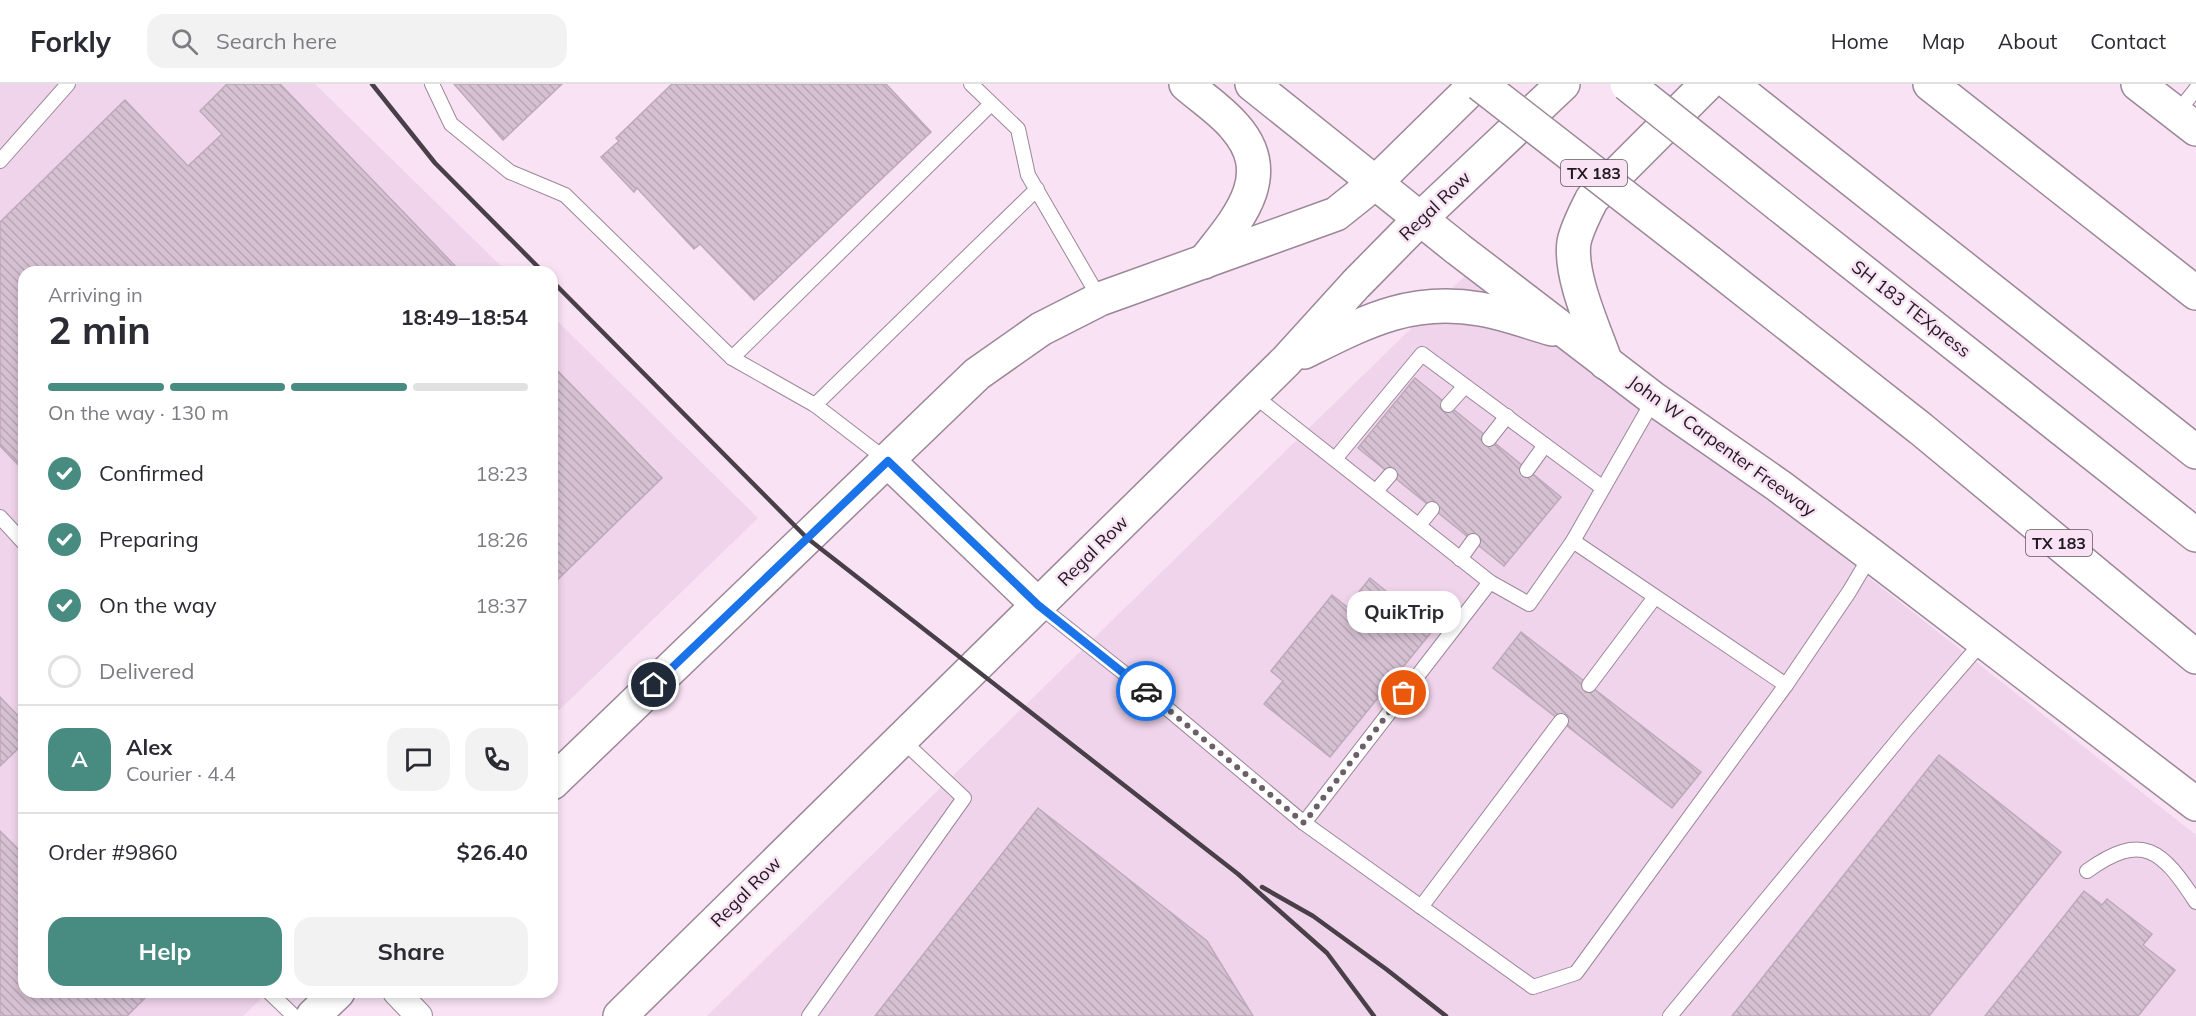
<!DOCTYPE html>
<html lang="en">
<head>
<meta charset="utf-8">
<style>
  body { margin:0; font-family:Mulish,sans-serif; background:#f2f2f3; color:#2b2b33; height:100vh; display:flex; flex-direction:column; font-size:22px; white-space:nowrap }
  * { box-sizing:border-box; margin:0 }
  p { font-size:20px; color:#7c7c81 }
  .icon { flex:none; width:33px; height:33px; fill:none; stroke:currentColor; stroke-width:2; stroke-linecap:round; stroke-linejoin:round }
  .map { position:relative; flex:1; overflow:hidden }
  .panel { position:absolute; left:18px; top:182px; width:540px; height:732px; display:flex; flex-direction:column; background:#fff; border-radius:18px; box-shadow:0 3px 9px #0003 }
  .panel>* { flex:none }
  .pin { position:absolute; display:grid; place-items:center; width:51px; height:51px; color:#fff; margin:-26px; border:3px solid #fff; border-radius:50%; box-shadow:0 2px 6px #0007 }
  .courier { position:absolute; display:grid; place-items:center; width:60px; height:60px; margin:-30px; border:4px solid #1a73e8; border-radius:50%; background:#fff; color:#222; box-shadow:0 2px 8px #0007 }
  .bubble { position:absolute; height:42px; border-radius:18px; background:#fff; box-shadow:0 3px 9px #0003; font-size:20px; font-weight:700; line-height:42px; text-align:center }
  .headline em { font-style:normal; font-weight:700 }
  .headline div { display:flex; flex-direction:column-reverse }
  .headline { display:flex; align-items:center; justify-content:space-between; height:102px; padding:0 30px }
  h1 { font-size:39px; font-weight:700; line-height:45px }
  .bar { display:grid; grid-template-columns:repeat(4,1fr); gap:9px 6px; align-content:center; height:72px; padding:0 30px }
  .bar i { height:8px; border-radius:4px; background:#e1e1e2 }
  .bar .on { background:#488c81 }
  .bar p { grid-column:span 4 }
  .line { display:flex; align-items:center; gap:15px; padding:0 30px; border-top:2px solid #e1e1e2 }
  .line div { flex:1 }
  .round { display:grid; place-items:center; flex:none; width:63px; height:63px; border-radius:18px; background:#f2f2f3 }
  ol { padding:0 30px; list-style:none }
  li { display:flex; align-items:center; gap:18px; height:66px }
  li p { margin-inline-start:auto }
  li .icon { padding:6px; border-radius:50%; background:#488c81; color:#fff; stroke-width:4 }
  li:last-child { color:#7c7c81 }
  li i { width:33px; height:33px; border:3px solid #e1e1e2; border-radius:50% }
  .button { display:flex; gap:12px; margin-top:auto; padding:12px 30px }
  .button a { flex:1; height:69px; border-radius:18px; background:#488c81; color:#fff; font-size:24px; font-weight:700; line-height:69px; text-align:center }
  .button a+a { background:#f2f2f3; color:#2b2b33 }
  header { display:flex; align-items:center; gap:36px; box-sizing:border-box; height:84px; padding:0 30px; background:#fff; border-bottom:2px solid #e1e1e2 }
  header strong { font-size:28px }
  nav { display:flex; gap:33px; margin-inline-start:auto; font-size:21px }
  .search { width:420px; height:54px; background:#f2f2f3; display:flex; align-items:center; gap:15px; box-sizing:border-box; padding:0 21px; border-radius:18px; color:#7c7c81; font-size:22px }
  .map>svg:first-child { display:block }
  .built { fill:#f0d4eb }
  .building { fill:url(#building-back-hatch); stroke:#bda9ba; stroke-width:1.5 }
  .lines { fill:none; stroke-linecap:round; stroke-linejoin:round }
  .service-casing { stroke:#9b8798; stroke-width:16 }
  .minor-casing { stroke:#9b8798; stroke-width:28 }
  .secondary-casing { stroke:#9b8798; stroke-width:36 }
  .motorway-casing { stroke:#9b8798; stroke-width:36 }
  .service { stroke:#fff; stroke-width:14 }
  .minor { stroke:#fff; stroke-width:26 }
  .secondary { stroke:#fff; stroke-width:33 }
  .motorway { stroke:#fff; stroke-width:33 }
  .rail { stroke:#493f48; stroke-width:4.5 }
  .motorway-bridge-casing { stroke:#9b8798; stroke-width:36; stroke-linecap:butt }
  .motorway-bridge { stroke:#fff; stroke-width:33 }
  .done { stroke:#6c5f6a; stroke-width:6; stroke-dasharray:0 10.8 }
  .route { stroke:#1a73e8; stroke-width:8 }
  .labels { text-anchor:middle; stroke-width:5; stroke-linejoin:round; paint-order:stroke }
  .shield { fill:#f8e2f4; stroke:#61555f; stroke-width:1.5 }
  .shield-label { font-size:16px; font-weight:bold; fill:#20191f }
  .street-label { font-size:18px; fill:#20191f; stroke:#f8e2f4 }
</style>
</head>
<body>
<header>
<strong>Forkly</strong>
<div class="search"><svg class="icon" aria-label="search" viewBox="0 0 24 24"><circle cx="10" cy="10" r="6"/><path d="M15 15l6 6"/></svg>Search here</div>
<nav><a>Home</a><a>Map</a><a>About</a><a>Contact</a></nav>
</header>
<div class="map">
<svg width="2196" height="932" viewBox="0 0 2196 932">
  <defs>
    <pattern id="building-back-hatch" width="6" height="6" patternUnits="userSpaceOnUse" patternTransform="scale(1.5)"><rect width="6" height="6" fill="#d6c1d3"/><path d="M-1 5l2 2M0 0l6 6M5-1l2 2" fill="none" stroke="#b7a5b5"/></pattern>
  </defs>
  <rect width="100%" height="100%" fill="#f8e2f4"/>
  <g class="built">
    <path d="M0,0H315L506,187L24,188V908H268L243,932H0Z"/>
    <path d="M1474,183L2196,751V932H707Z"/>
    <path d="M552,232L758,434L552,633Z"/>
  </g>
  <g class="building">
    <path d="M227,0H280L461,188H24V387L0,362V138L125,16L188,82L222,50L200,27Z"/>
    <path d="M454,0H562L503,56Z"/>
    <path d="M672,0H886L931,48L754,216L700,160L694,165L637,104L634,108L601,73L619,57L616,54Z"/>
    <path d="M552,281L662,394L552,501Z"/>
    <path d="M1415,294L1561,413L1504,482L1358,364Z"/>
    <path d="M1370,494L1433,546L1330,673L1264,620L1283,597L1271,587L1332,511L1347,523Z"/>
    <path d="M1521,548L1701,688L1672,724L1493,584Z"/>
    <path d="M0,613L24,638V659L0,682Z"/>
    <path d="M1939,671L2061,768L1929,932H1732Z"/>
    <path d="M1038,724L1207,857L1253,932H875Z"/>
    <path d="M0,747L24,771V908H151L127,932H0Z"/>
    <path d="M2084,807L2102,821L2107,815L2152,850L2143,861L2175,886L2138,932H1985Z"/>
  </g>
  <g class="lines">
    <g class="service-casing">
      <g id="service">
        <path d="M432,0L451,40L510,88L565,111L732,274L815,321L888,377"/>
        <path d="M971,0L1018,45L1028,91L1100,215"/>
        <path d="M2176,30L2196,5"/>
        <path d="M0,77L68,0"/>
        <path d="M732,274L991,20"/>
        <path d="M1252,310L1490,498L1529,520L1573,457L1654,315"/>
        <path d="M815,321L1037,105"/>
        <path d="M1448,321L1465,302"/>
        <path d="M1489,355L1507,332"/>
        <path d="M1335,375L1422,270L1603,404"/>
        <path d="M1527,386L1545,361"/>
        <path d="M1376,407L1390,391"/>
        <path d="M0,433L24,459"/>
        <path d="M1419,441L1432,425"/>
        <path d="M1573,457L1786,601L1849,508L1871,471"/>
        <path d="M1460,475L1473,457"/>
        <path d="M1038,521L1144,605L1304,739L1533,903L1576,889L1786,601"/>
        <path d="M1589,601L1655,513"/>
        <path d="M1304,739L1490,498"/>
        <path d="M2087,787C2143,747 2162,766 2196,818"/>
        <path d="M1421,823L1561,637"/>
        <path d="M269,908L294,932"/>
        <path d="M809,932L964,714L901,655"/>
        <path d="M1670,932L1907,645L1983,557"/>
      </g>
    </g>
    <g class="minor-casing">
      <path id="minor" d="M396,908L419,932"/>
    </g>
    <g class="secondary-casing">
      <g id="secondary">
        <path d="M1186,0C1202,14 1222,27 1235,43C1279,93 1235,138 1204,178"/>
        <path d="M1252,0L1458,165L1654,315L1779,402L1871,471L2196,720"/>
        <path d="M2138,0L2196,45"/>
        <path d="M1304,268C1365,238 1410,213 1480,225C1504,229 1528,238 1552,245"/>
        <path d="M1606,279C1595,247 1569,192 1574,158C1577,144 1585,129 1592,115L1707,0"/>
        <path d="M888,377L1038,521"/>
        <path d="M552,699L977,290L1041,245L1100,215L1336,130L1376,98L1476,0"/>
        <path d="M313,932L338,908"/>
        <path d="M620,932L1286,277L1356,200L1421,134L1563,0"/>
      </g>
    </g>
    <g class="motorway-casing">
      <g id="motorway">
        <path d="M1731,0L2196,368"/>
        <path d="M1930,0L2196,209"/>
        <path d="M1779,121L2196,451"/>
        <path d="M1709,178L1921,345L2196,573"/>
      </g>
    </g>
    <use href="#service" class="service"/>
    <use href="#minor" class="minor"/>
    <use href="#secondary" class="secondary"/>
    <use href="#motorway" class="motorway"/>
    <g class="rail">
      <path d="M372,0L435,79L543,188"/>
      <path d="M552,197L807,454L1238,790L1327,869L1374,932"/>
      <path d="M1262,803L1313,832L1386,885L1446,932"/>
    </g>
    <g class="motorway-bridge-casing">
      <g id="motorway-bridge">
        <path d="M1480,0L1709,178"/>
        <path d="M1627,0L1779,121"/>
      </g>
    </g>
    <use href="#motorway-bridge" class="motorway-bridge"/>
  </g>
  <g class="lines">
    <path class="done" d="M1146,607L1304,739L1404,609"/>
    <path class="route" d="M654,601L888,377L1038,521L1146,607"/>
  </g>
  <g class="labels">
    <g class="shield">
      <rect x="1561" y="76" width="66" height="26" rx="4.5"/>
      <rect x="2026" y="446" width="66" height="26" rx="4.5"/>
    </g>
    <g class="shield-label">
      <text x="1594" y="95">TX 183</text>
      <text x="2059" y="465">TX 183</text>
    </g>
    <g class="street-label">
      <text transform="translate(1435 122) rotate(-44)" y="6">Regal Row</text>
      <text transform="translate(1911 225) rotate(38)" y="6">SH 183 TEXpress</text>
      <text transform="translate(1722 362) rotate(36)" y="6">John W Carpenter Freeway</text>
      <text transform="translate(1093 467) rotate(-45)" y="6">Regal Row</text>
      <text transform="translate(746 808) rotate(-45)" y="6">Regal Row</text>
    </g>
  </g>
</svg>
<div class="pin" style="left:1404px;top:609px;background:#ea580c"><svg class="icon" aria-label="bag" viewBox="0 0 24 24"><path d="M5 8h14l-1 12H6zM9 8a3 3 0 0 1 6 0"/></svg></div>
<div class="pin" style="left:654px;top:601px;background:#1f2937"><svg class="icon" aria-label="home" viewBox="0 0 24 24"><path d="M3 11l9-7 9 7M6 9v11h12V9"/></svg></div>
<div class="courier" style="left:1146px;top:607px"><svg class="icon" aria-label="car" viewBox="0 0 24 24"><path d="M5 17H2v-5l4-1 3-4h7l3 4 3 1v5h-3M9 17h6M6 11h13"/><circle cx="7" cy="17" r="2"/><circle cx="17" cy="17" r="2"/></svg></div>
<div class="bubble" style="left:1347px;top:507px;width:114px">QuikTrip</div>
<section class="panel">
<div class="headline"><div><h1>2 min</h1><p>Arriving in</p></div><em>18:49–18:54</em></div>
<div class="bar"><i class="on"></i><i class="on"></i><i class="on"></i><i></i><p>On the way · 130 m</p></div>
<ol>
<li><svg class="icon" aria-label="check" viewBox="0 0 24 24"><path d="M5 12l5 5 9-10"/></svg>Confirmed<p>18:23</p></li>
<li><svg class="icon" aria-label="check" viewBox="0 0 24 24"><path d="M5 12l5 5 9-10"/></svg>Preparing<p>18:26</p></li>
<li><svg class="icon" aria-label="check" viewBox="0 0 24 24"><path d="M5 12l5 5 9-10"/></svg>On the way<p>18:37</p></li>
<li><i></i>Delivered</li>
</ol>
<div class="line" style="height:108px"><b class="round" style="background:#488c81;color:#fff">A</b><div><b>Alex</b><p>Courier · 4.4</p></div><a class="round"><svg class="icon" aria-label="chat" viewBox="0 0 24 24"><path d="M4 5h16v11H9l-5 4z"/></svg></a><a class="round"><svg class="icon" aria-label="phone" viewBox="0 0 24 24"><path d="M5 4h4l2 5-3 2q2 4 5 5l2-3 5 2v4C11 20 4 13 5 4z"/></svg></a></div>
<div class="line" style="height:78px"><div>Order #9860</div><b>$26.40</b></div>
<div class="button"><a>Help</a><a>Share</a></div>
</section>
</div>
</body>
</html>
